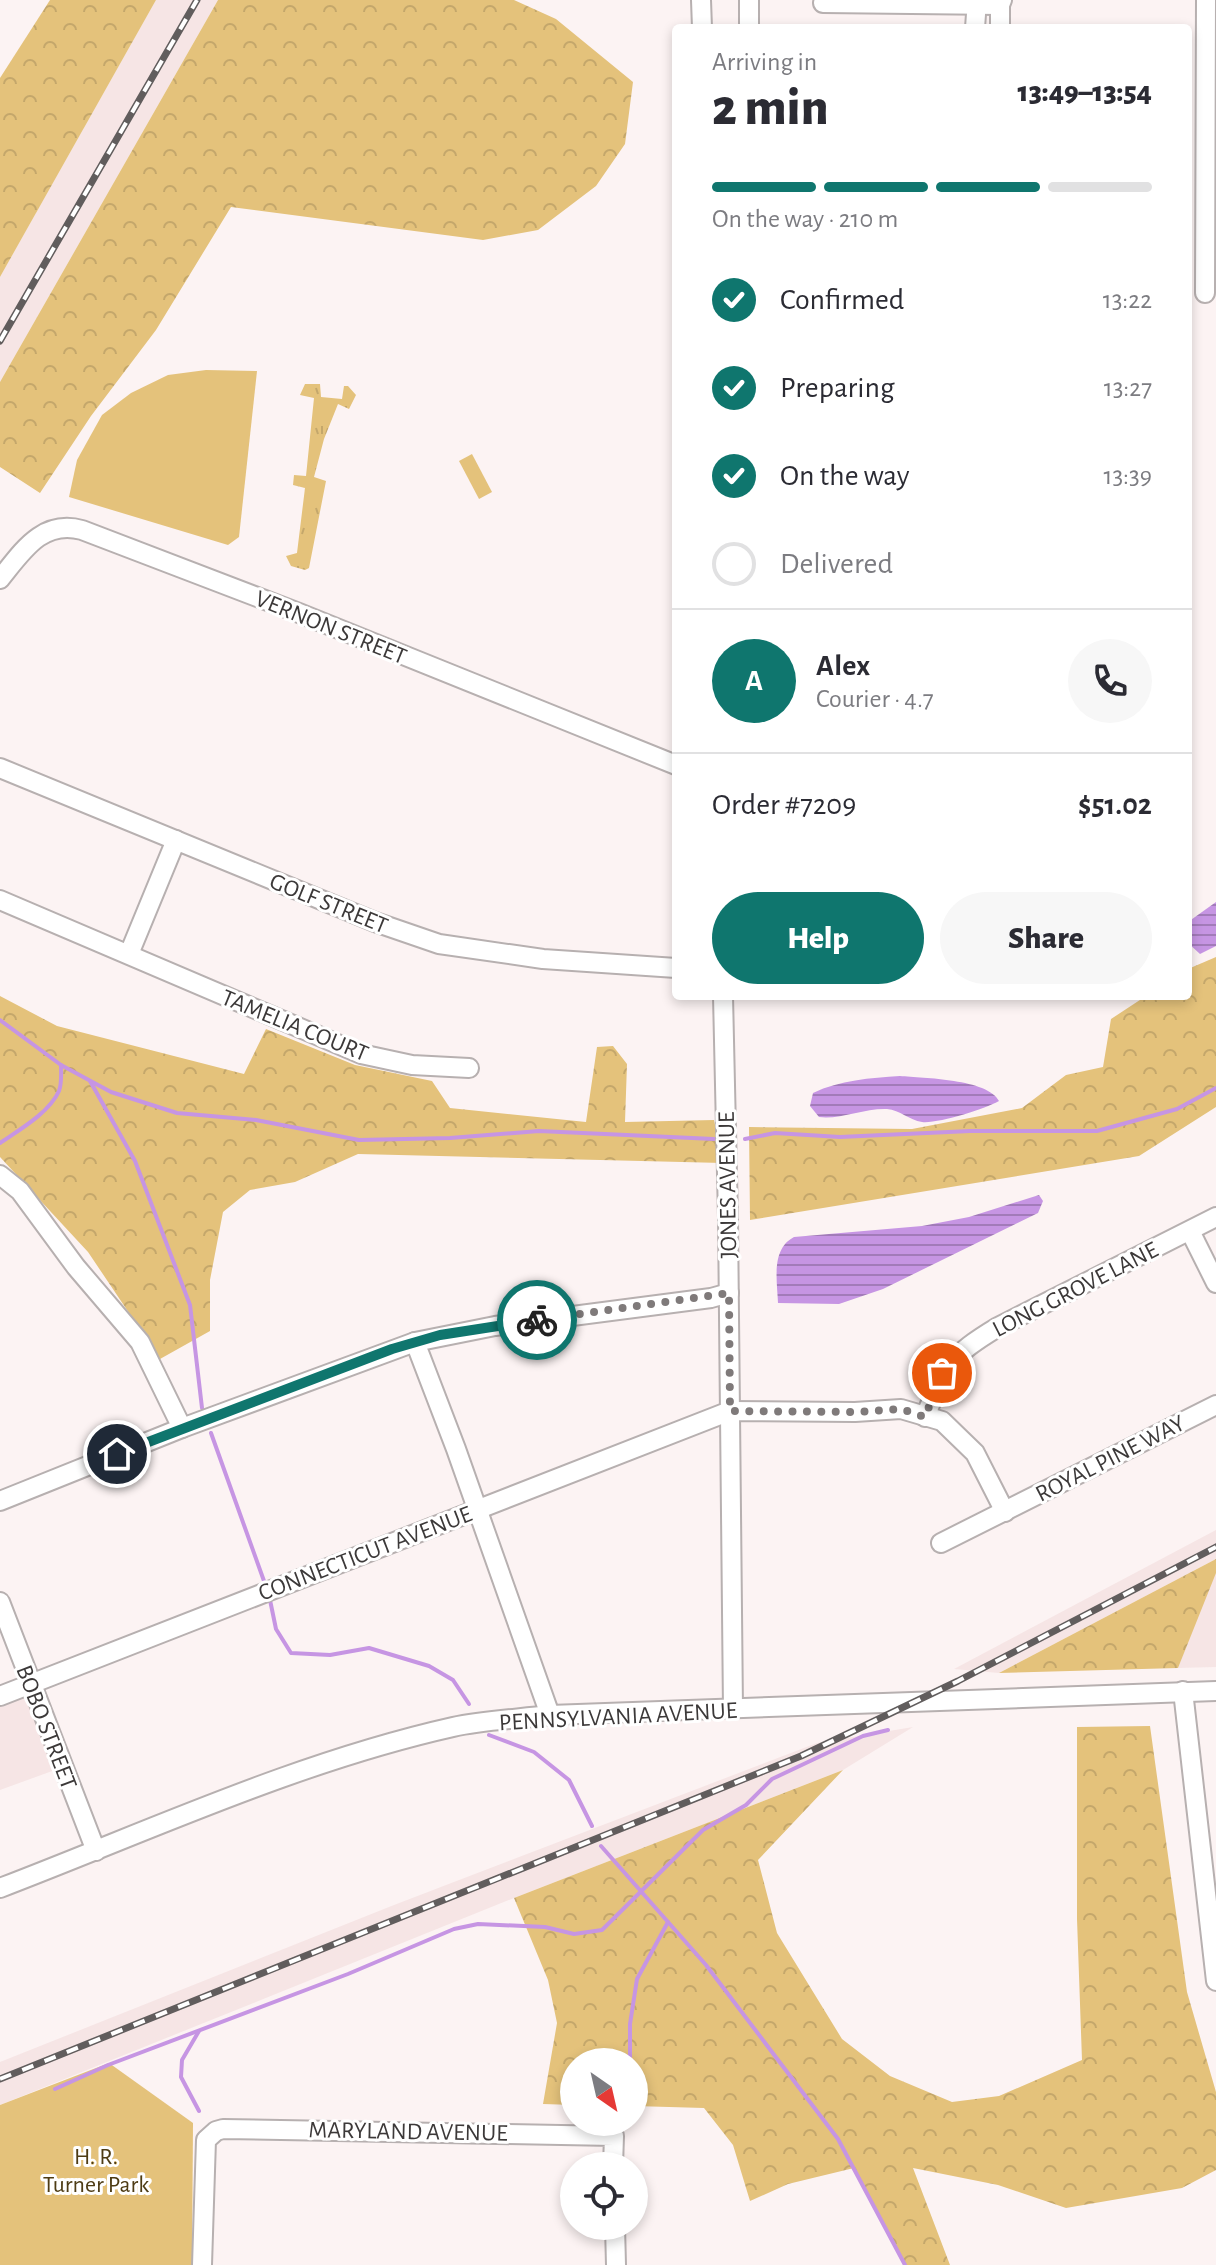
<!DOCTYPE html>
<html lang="en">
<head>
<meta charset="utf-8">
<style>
  body { margin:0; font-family:"Alegreya Sans",sans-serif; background:#f7f7f7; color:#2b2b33; height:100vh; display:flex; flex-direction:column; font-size:30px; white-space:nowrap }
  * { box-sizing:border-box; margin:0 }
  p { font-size:26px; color:#7c7c81 }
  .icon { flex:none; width:44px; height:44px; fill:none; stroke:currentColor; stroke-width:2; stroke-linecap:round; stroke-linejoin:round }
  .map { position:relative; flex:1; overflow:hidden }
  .details { position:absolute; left:672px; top:24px; width:520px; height:976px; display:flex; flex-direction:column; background:#fff; border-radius:8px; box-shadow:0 4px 12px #0003 }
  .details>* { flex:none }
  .needle { width:52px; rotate:146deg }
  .buttons { position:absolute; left:560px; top:2048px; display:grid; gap:16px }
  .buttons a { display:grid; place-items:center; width:88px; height:88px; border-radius:50%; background:#fff; box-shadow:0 4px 12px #0003; font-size:40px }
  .pin { position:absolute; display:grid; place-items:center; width:68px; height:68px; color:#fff; margin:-34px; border:4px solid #fff; border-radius:50%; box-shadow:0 2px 8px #0007 }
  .courier { position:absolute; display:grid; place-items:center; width:80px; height:80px; margin:-40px; border:6px solid #0f766e; border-radius:50%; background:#fff; color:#222; box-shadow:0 2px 10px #0007 }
  .summary em { font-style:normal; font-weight:800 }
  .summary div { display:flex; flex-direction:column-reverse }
  .summary { display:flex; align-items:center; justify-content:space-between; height:136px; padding:0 40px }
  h1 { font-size:52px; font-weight:800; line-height:60px }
  .bar { display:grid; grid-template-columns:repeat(4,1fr); gap:12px 8px; align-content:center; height:96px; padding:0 40px }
  .bar i { height:10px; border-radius:6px; background:#e1e1e2 }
  .bar .selected { background:#0f766e }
  .bar p { grid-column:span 4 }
  .line { display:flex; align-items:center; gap:20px; padding:0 40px; border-top:2px solid #e1e1e2 }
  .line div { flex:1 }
  .round { display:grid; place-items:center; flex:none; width:84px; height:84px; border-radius:42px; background:#f7f7f7 }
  ol { padding:0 40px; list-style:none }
  li { display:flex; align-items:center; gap:24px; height:88px }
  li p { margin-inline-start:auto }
  li .icon { padding:8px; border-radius:50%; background:#0f766e; color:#fff; stroke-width:4 }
  li:last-child { color:#7c7c81 }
  li i { width:44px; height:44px; border:4px solid #e1e1e2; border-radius:50% }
  .button { display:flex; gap:16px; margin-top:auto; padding:16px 40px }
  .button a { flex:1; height:92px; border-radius:48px; background:#0f766e; color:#fff; font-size:32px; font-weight:800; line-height:92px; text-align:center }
  .button a+a { background:#f7f7f7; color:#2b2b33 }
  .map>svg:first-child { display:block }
  .built { fill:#f6e5e5 }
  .grass { fill:url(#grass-tufts) }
  .forest { fill:url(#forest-crowns) }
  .park { fill:#e4c27b }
  .water { fill:url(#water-rules) }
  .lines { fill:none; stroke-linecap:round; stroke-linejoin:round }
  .stream { stroke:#c695e3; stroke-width:4 }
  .minor-casing { stroke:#b7b0b0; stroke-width:22 }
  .minor { stroke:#fff; stroke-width:18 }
  .rail-casing { stroke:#615d5d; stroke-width:7 }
  .rail { stroke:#fff; stroke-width:4; stroke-dasharray:12; stroke-linecap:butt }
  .done { stroke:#7f7a7a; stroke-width:8; stroke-dasharray:0 14.4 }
  .route { stroke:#0f766e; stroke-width:10 }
  .labels { text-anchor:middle; stroke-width:6; stroke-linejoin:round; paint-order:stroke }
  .street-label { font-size:24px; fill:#3c3939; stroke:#fff }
  .park-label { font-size:24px; fill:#4e3c14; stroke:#fff }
</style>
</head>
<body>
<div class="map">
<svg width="1216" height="2265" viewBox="0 0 1216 2265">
  <defs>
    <pattern id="grass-tufts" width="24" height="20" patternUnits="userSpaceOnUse" patternTransform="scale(2)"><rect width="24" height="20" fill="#e4c27b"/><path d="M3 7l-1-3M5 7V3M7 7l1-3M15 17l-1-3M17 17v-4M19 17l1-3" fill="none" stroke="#c4a76b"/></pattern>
    <pattern id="forest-crowns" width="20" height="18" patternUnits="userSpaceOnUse" patternTransform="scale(2)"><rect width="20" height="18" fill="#e4c27b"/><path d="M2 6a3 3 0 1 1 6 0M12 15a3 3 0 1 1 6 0" fill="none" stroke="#c4a76b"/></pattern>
    <pattern id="water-rules" width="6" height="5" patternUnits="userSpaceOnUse" patternTransform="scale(2)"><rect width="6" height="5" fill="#c695e3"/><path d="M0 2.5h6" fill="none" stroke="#a27bb9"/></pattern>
  </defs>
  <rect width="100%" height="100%" fill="#fcf3f3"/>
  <g class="built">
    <path d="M156,0H218L0,382V277Z"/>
    <path d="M1216,1530V1559L999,1673L954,1669Z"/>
    <path d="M1216,1573V1667L1178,1668L1214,1574Z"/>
    <path d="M27,1695L55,1770L0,1790V1705Z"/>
    <path d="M913,1727L843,1770L514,1898L0,2105V2062L394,1905L817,1743Z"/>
  </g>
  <path class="grass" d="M305,384H320L321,397L342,399L344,386H348L356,395L349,409L338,404L324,439L314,477L326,481L309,568L305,570L291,566L286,556L297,553L305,488L293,485L294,475L306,476L314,398L300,395Z"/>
  <g class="forest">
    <path d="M50,0H156L0,277V78Z"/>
    <path d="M218,0H514L556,19L633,82L625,144L596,186L538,230L483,240L231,207L156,330L91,416L40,493L0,467V382Z"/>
    <path d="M1216,957V1107L1139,1156L750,1220L749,1127L912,1129L1022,1108L1066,1075L1103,1067L1111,1019L1146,996H1188V969Z"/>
    <path d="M0,996L57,1026L244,1074L266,1029L355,1065L432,1081L450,1108L586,1122L597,1047L613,1046L627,1064L625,1122L714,1120L723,1163L358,1154L295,1182L250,1190L223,1212L210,1280V1331L160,1359L88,1252L0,1157Z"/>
    <path d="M1216,1559V1573L1178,1668L999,1673Z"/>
    <path d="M1150,1726L1187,1992L1216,2092V2170L1182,2188L1066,2208L998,2185L913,2168L950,2265H905L854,2168L788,2184L750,2201L733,2145L704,2108L634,2106V2062H574V2105L543,2104L557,2023L548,1980L514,1898L843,1770L758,1860L777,1933L842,2039L890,2076L952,2102L999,2096L1082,2060L1077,1919V1727Z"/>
  </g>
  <g class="park">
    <path d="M206,370L257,371L239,537L228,545L69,497L77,460L102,415L131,393L168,375Z"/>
    <path d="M472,454L492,492L479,499L459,461Z"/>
    <path d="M109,2063L193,2123L192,2265H0V2105Z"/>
  </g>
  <g class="water">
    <path d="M1216,902V946L1200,954L1188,943V922Z"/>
    <path d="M900,1076C923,1078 988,1079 999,1101C985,1109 937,1124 922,1122C909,1120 900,1110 887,1109C865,1108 839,1120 819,1117L810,1106L813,1093C840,1080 870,1078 900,1076Z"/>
    <path d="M1039,1195L1043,1201L1038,1213L883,1289L839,1304L778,1303C777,1280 771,1249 794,1237L922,1226L969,1217Z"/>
  </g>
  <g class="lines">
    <g class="stream">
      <path d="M0,1020L61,1065L111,1092L177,1113L256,1120L359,1140L450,1138L539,1131L714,1139"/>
      <path d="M90,1081L135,1161L190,1305L202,1408"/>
      <path d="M745,1139L775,1133L840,1137L970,1131H1097L1177,1109L1216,1088"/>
      <path d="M0,1143C19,1130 49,1113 59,1091C62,1083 61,1074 61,1065"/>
      <path d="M211,1433L264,1581"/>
      <path d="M270,1600L276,1629L291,1653L330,1655L369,1648L429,1666L453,1680L469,1704"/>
      <path d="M489,1735L534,1752L569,1780L592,1826"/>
      <path d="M601,1846L706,1965L838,2139L905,2265"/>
      <path d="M630,2062V2024L637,1979L668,1922"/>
      <path d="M55,2089L108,2065L348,1974L454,1929L478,1924L545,1927L574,1934L602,1930L703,1830L746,1805L772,1779L863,1736L888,1730"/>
      <path d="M199,2111L181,2077L182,2060L199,2031"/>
    </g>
    <g class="minor-casing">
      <g id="minor">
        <path d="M701,0L702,28"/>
        <path d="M823,3L1000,5"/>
        <path d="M749,28V0"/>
        <path d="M975,28L977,0"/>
        <path d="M1000,28V5L1002,0"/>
        <path d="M1205,293L1206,0"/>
        <path d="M0,579C22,552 42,519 82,530L299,613L676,765"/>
        <path d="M0,768L375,922L439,944L543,959L676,968"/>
        <path d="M0,900L361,1054L412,1065L469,1068"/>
        <path d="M129,954L176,840"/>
        <path d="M723,996L728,1218L733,1709"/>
        <path d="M0,1175L20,1191L76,1267L140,1342L182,1428"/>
        <path d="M1190,1231L1216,1283"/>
        <path d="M415,1342L456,1449L550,1715"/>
        <path d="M925,1417C946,1365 950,1356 998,1327L1216,1217"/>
        <path d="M0,1501L182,1428L415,1342L495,1326L711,1298L729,1293"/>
        <path d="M941,1543L1216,1405"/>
        <path d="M0,1602L96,1851"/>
        <path d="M1183,1691L1216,1981"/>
        <path d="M0,1696L730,1411L855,1412L901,1409L942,1421L975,1453L1005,1512"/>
        <path d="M0,1888C149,1831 297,1762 453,1727C485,1720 518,1719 550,1715L1216,1691"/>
        <path d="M615,2226L616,2265"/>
        <path d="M202,2265L206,2140L216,2131L223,2129L614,2136L613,2166"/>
      </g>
    </g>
    <use href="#minor" class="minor"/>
    <g class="rail-casing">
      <g id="rail">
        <path d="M0,341L197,0"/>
        <path d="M0,2079L801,1756L958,1681L1216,1547"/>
      </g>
    </g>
    <use href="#rail" class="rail"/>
  </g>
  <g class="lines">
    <path class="done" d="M537,1320L729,1293L730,1411L855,1412L901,1409L925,1417L942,1373"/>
    <path class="route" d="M117,1454L392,1349L440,1335L537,1320"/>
  </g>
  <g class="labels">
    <g class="street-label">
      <text transform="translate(331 627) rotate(22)" y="8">VERNON STREET</text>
      <text transform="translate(329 903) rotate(22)" y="8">GOLF STREET</text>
      <text transform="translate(295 1025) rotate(22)" y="8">TAMELIA COURT</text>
      <text transform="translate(727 1185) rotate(-91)" y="8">JONES AVENUE</text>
      <text transform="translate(1075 1289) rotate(-27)" y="8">LONG GROVE LANE</text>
      <text transform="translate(1110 1458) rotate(-27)" y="8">ROYAL PINE WAY</text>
      <text transform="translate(365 1553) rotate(-21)" y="8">CONNECTICUT AVENUE</text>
      <text transform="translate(618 1716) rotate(-3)" y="8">PENNSYLVANIA AVENUE</text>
      <text transform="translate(47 1727) rotate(69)" y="8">BOBO STREET</text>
      <text transform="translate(408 2131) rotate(1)" y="8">MARYLAND AVENUE</text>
    </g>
    <g class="park-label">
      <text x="96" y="2164">H. R.<tspan x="96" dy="28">Turner Park</tspan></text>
    </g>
  </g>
</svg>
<div class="buttons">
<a><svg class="needle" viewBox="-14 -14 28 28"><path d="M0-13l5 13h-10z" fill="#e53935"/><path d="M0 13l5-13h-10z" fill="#7c7c81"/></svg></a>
<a><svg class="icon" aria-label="locate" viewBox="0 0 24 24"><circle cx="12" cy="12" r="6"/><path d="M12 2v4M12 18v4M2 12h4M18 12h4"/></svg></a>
</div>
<div class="pin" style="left:942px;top:1373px;background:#ea580c"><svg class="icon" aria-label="bag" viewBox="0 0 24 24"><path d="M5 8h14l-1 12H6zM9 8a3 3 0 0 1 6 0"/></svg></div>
<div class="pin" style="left:117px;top:1454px;background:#1f2937"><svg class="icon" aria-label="home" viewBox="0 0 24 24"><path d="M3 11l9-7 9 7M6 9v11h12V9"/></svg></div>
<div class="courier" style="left:537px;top:1320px"><svg class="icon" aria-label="bike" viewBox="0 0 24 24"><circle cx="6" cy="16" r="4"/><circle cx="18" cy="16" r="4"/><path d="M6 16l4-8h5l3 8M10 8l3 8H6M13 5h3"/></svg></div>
<section class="details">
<div class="summary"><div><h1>2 min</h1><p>Arriving in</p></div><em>13:49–13:54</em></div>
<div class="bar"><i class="selected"></i><i class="selected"></i><i class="selected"></i><i></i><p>On the way · 210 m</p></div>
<ol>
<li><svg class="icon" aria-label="check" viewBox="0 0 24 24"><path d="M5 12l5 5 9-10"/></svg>Confirmed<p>13:22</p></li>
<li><svg class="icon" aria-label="check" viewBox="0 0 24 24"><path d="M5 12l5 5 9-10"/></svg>Preparing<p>13:27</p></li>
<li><svg class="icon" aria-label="check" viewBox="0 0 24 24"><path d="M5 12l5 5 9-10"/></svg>On the way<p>13:39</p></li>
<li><i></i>Delivered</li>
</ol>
<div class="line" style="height:144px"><b class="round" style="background:#0f766e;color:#fff">A</b><div><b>Alex</b><p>Courier · 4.7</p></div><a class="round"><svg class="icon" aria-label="phone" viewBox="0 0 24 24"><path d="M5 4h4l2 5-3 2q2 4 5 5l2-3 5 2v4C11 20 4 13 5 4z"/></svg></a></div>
<div class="line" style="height:104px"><div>Order #7209</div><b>$51.02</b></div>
<div class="button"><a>Help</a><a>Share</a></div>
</section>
</div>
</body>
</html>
